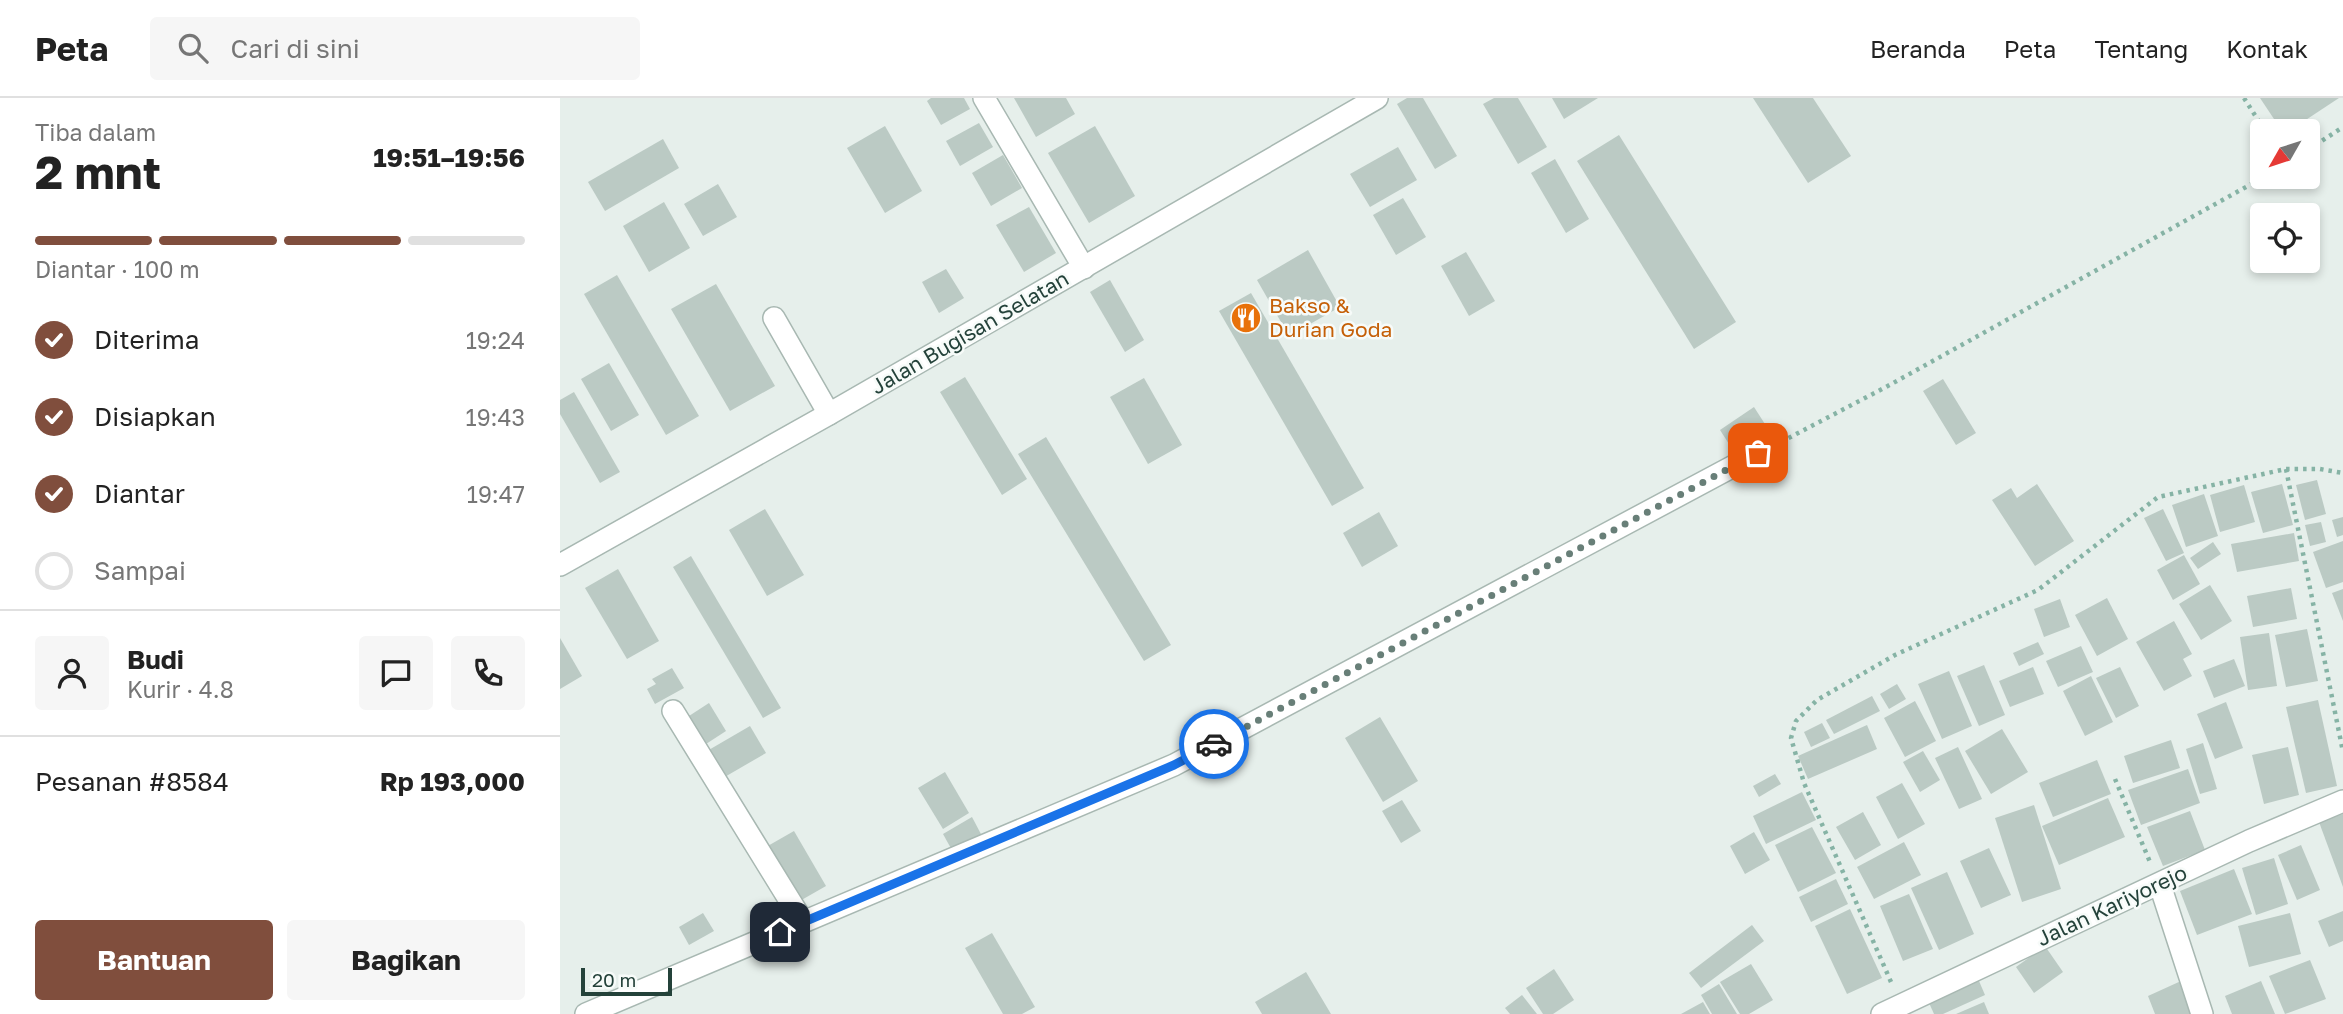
<!DOCTYPE html>
<html lang="id">
<head>
<meta charset="utf-8">
<style>
  body { margin:0; font-family:"Golos Text",sans-serif; background:#f6f6f6; color:#222; height:100vh; display:flex; flex-direction:column; font-size:26px; white-space:nowrap }
  * { box-sizing:border-box; margin:0 }
  p { font-size:23px; color:#767676 }
  .icon { flex:none; width:38px; height:38px; fill:none; stroke:currentColor; stroke-width:2; stroke-linecap:round; stroke-linejoin:round }
  .map { position:relative; flex:1; overflow:hidden }
  .details { display:flex; flex-direction:column; background:#fff; width:560px }
  .details>* { flex:none }
  .needle { width:46px; rotate:231deg }
  .buttons { position:absolute; left:1690px; top:21px; display:grid; gap:14px }
  .buttons a { display:grid; place-items:center; width:70px; height:70px; border-radius:7px; background:#fff; box-shadow:0 4px 10px #0003; font-size:35px }
  .scale { position:absolute; left:21px; bottom:18px; width:91px; box-sizing:border-box; padding-left:7px; border:4px solid #24423a; border-top:0; font-size:19px; line-height:24px; white-space:nowrap; color:#24423a; -webkit-text-stroke:5px #f7fbf9; paint-order:stroke }
  .pin { position:absolute; display:grid; place-items:center; width:60px; height:60px; color:#fff; margin:-30px; border-radius:14px; box-shadow:0 4px 10px #0006 }
  .courier { position:absolute; display:grid; place-items:center; width:70px; height:70px; margin:-35px; border:5px solid #1a73e8; border-radius:50%; background:#fff; color:#222; box-shadow:0 2px 9px #0007 }
  .summary em { font-style:normal; font-weight:700 }
  .summary div { display:flex; flex-direction:column-reverse }
  .summary { display:flex; align-items:center; justify-content:space-between; height:119px; padding:0 35px }
  h1 { font-size:46px; font-weight:700; line-height:52px }
  .bar { display:grid; grid-template-columns:repeat(4,1fr); gap:10px 7px; align-content:center; height:84px; padding:0 35px }
  .bar i { height:9px; border-radius:5px; background:#e0e0e0 }
  .bar .selected { background:#804e3d }
  .bar p { grid-column:span 4 }
  .line { display:flex; align-items:center; gap:18px; padding:0 35px; border-top:2px solid #e0e0e0 }
  .line div { flex:1 }
  .round { display:grid; place-items:center; flex:none; width:74px; height:74px; border-radius:7px; background:#f6f6f6 }
  ol { padding:0 35px; list-style:none }
  li { display:flex; align-items:center; gap:21px; height:77px }
  li p { margin-inline-start:auto }
  li .icon { padding:7px; border-radius:50%; background:#804e3d; color:#fff; stroke-width:4 }
  li:last-child { color:#767676 }
  li i { width:38px; height:38px; border:4px solid #e0e0e0; border-radius:50% }
  .cta { display:flex; gap:14px; margin-top:auto; padding:14px 35px }
  .cta a { flex:1; height:80px; border-radius:7px; background:#804e3d; color:#fff; font-size:28px; font-weight:700; line-height:80px; text-align:center }
  .cta a+a { background:#f6f6f6; color:#222 }
  header { display:flex; align-items:center; gap:42px; box-sizing:border-box; height:98px; padding:0 35px; background:#fff; border-bottom:2px solid #e0e0e0 }
  header strong { font-size:33px }
  nav { display:flex; gap:38px; margin-inline-start:auto; font-size:24px }
  .search { width:490px; height:63px; background:#f6f6f6; display:flex; align-items:center; gap:18px; box-sizing:border-box; padding:0 24px; border-radius:7px; color:#767676; font-size:26px }
  main { display:flex; flex:1; min-height:0 }
  .map>svg:first-child { display:block }
  .building { fill:#bbcac4 }
  .lines { fill:none; stroke-linecap:round; stroke-linejoin:round }
  .minor-casing { stroke:#a8b8b2; stroke-width:24 }
  .path { stroke:#86b3a5; stroke-width:4.5; stroke-dasharray:3.5 5; stroke-linecap:butt }
  .minor { stroke:#fff; stroke-width:21 }
  .done { stroke:#687f78; stroke-width:7; stroke-dasharray:0 12.6 }
  .route { stroke:#1a73e8; stroke-width:9 }
  .labels { text-anchor:middle; stroke-width:5; stroke-linejoin:round; paint-order:stroke }
  .food-label { font-size:21px; fill:#c56008; stroke:#f7fbf9; text-anchor:start }
  .street-label { font-size:21px; fill:#24423a; stroke:#f7fbf9 }
</style>
</head>
<body>
<header>
<strong>Peta</strong>
<div class="search"><svg class="icon" aria-label="search" viewBox="0 0 24 24"><circle cx="10" cy="10" r="6"/><path d="M15 15l6 6"/></svg>Cari di sini</div>
<nav><a>Beranda</a><a>Peta</a><a>Tentang</a><a>Kontak</a></nav>
</header>
<main>
<section class="details">
<div class="summary"><div><h1>2 mnt</h1><p>Tiba dalam</p></div><em>19:51–19:56</em></div>
<div class="bar"><i class="selected"></i><i class="selected"></i><i class="selected"></i><i></i><p>Diantar · 100 m</p></div>
<ol>
<li><svg class="icon" aria-label="check" viewBox="0 0 24 24"><path d="M5 12l5 5 9-10"/></svg>Diterima<p>19:24</p></li>
<li><svg class="icon" aria-label="check" viewBox="0 0 24 24"><path d="M5 12l5 5 9-10"/></svg>Disiapkan<p>19:43</p></li>
<li><svg class="icon" aria-label="check" viewBox="0 0 24 24"><path d="M5 12l5 5 9-10"/></svg>Diantar<p>19:47</p></li>
<li><i></i>Sampai</li>
</ol>
<div class="line" style="height:126px"><a class="round"><svg class="icon" aria-label="person" viewBox="0 0 24 24"><circle cx="12" cy="8" r="4"/><path d="M4 21q1-7 8-7t8 7"/></svg></a><div><b>Budi</b><p>Kurir · 4.8</p></div><a class="round"><svg class="icon" aria-label="chat" viewBox="0 0 24 24"><path d="M4 5h16v11H9l-5 4z"/></svg></a><a class="round"><svg class="icon" aria-label="phone" viewBox="0 0 24 24"><path d="M5 4h4l2 5-3 2q2 4 5 5l2-3 5 2v4C11 20 4 13 5 4z"/></svg></a></div>
<div class="line" style="height:91px"><div>Pesanan #8584</div><b>Rp 193,000</b></div>
<div class="cta"><a>Bantuan</a><a>Bagikan</a></div>
</section>
<div class="map">
<svg width="1783" height="916" viewBox="0 0 1783 916">
  <rect width="100%" height="100%" fill="#e6efeb"/>
  <g class="building">
    <path d="M371,0H404L410,11L381,27L367,3Z"/>
    <path d="M454,0H506L515,16L476,39Z"/>
    <path d="M847,0H863L897,58L875,71L837,6Z"/>
    <path d="M934,0H958L987,49L958,66L923,6Z"/>
    <path d="M992,0H1038L1004,21Z"/>
    <path d="M1193,0H1253L1291,58L1248,85Z"/>
    <path d="M1700,0H1779L1729,33H1722Z"/>
    <path d="M419,25L433,49L400,68L386,43Z"/>
    <path d="M325,28L362,93L325,115L287,50Z"/>
    <path d="M535,28L575,98L529,125L488,55Z"/>
    <path d="M1059,37L1176,224L1134,251L1017,63Z"/>
    <path d="M103,41L119,70L45,113L28,84Z"/>
    <path d="M838,49L857,82L810,109L790,76Z"/>
    <path d="M443,57L462,90L431,108L412,75Z"/>
    <path d="M995,61L1029,121L1006,135L971,75Z"/>
    <path d="M158,86L177,119L143,138L124,106Z"/>
    <path d="M843,100L866,139L836,157L813,117Z"/>
    <path d="M104,104L130,150L89,174L63,128Z"/>
    <path d="M469,109L496,155L464,174L436,127Z"/>
    <path d="M748,152L780,209L729,238L697,182Z"/>
    <path d="M906,154L935,203L909,218L881,168Z"/>
    <path d="M386,171L404,200L379,215L362,184Z"/>
    <path d="M57,177L139,318L106,337L24,196Z"/>
    <path d="M550,182L584,242L565,254L530,194Z"/>
    <path d="M156,186L215,288L170,313L111,211Z"/>
    <path d="M691,195L804,390L772,408L659,213Z"/>
    <path d="M49,265L79,317L51,333L21,281Z"/>
    <path d="M405,279L467,381L442,397L380,294Z"/>
    <path d="M584,280L622,347L588,366L550,299Z"/>
    <path d="M1383,281L1416,335L1396,347L1363,293Z"/>
    <path d="M14,294L60,374L40,385L0,316V302Z"/>
    <path d="M1194,309L1212,337L1178,360L1160,332Z"/>
    <path d="M486,339L611,547L584,563L458,356Z"/>
    <path d="M1757,382L1766,416L1745,422L1736,387Z"/>
    <path d="M1477,386L1514,443L1475,468L1432,402L1451,390L1457,400Z"/>
    <path d="M1722,386L1733,427L1703,435L1691,394Z"/>
    <path d="M1684,387L1695,424L1660,434L1650,397Z"/>
    <path d="M1644,396L1658,438L1626,449L1612,407Z"/>
    <path d="M205,411L244,477L207,498L169,432Z"/>
    <path d="M1603,411L1624,455L1606,463L1584,420Z"/>
    <path d="M819,414L838,448L802,469L783,435Z"/>
    <path d="M1783,419V437L1777,439L1772,422Z"/>
    <path d="M1761,424L1766,444L1750,448L1745,427Z"/>
    <path d="M1734,435L1739,463L1677,474L1671,446Z"/>
    <path d="M1783,443V484L1766,490L1753,454Z"/>
    <path d="M1653,444L1661,456L1638,471L1630,460Z"/>
    <path d="M1624,457L1640,486L1613,502L1597,472Z"/>
    <path d="M131,458L221,610L203,620L113,469Z"/>
    <path d="M58,471L99,543L67,561L25,490Z"/>
    <path d="M1650,487L1672,523L1641,542L1619,506Z"/>
    <path d="M1731,490L1737,521L1693,529L1687,498Z"/>
    <path d="M1783,491V523L1772,495Z"/>
    <path d="M1547,500L1568,541L1537,558L1515,517Z"/>
    <path d="M1500,501L1510,529L1484,539L1474,511Z"/>
    <path d="M1614,523L1632,556L1623,561L1632,578L1604,593L1576,544Z"/>
    <path d="M1747,531L1758,583L1726,589L1715,537Z"/>
    <path d="M1709,535L1717,588L1688,592L1680,539Z"/>
    <path d="M0,540L22,578L0,591Z"/>
    <path d="M1478,544L1484,556L1459,568L1453,555Z"/>
    <path d="M1521,548L1533,574L1498,589L1486,563Z"/>
    <path d="M1674,561L1685,588L1654,600L1643,573Z"/>
    <path d="M1424,567L1445,617L1419,628L1397,578Z"/>
    <path d="M1473,569L1484,596L1450,609L1439,583Z"/>
    <path d="M1560,569L1579,608L1556,620L1536,580Z"/>
    <path d="M112,570L124,590L95,606L87,591L96,586L92,581Z"/>
    <path d="M1389,573L1412,628L1382,641L1358,586Z"/>
    <path d="M1531,578L1553,624L1525,638L1503,593Z"/>
    <path d="M1337,586L1346,601L1329,611L1320,596Z"/>
    <path d="M1312,598L1320,613L1274,636L1266,622Z"/>
    <path d="M1758,602L1777,688L1746,695L1726,609Z"/>
    <path d="M1355,603L1376,643L1345,659L1324,620Z"/>
    <path d="M1666,604L1683,650L1655,661L1637,616Z"/>
    <path d="M149,605L166,633L146,646L129,618Z"/>
    <path d="M820,619L858,683L823,704L785,640Z"/>
    <path d="M1262,625L1270,640L1251,649L1244,634Z"/>
    <path d="M1307,627L1317,651L1248,681L1238,658Z"/>
    <path d="M190,628L206,655L163,680L147,653Z"/>
    <path d="M1442,631L1468,674L1431,696L1405,653Z"/>
    <path d="M1611,642L1620,670L1573,685L1564,658Z"/>
    <path d="M1643,645L1657,691L1640,696L1626,651Z"/>
    <path d="M1398,649L1422,701L1399,711L1375,660Z"/>
    <path d="M1728,649L1739,697L1704,706L1692,657Z"/>
    <path d="M1363,653L1380,682L1360,694L1343,664Z"/>
    <path d="M1537,662L1551,696L1493,719L1479,685Z"/>
    <path d="M1628,671L1640,705L1581,727L1568,692Z"/>
    <path d="M385,674L409,715L383,731L358,690Z"/>
    <path d="M1215,676L1221,686L1199,699L1193,688Z"/>
    <path d="M1342,685L1365,726L1338,741L1316,699Z"/>
    <path d="M1242,694L1256,722L1206,746L1193,718Z"/>
    <path d="M1548,700L1565,739L1499,767L1482,728Z"/>
    <path d="M842,702L861,733L841,745L822,713Z"/>
    <path d="M1474,707L1501,791L1462,804L1435,720Z"/>
    <path d="M1630,713L1645,752L1603,768L1587,729Z"/>
    <path d="M1303,714L1321,747L1295,762L1276,729Z"/>
    <path d="M1783,716V789L1759,724Z"/>
    <path d="M412,719L422,738L393,754L383,736Z"/>
    <path d="M1252,729L1276,775L1238,794L1215,747Z"/>
    <path d="M234,733L266,788L238,804L206,749Z"/>
    <path d="M1194,734L1210,762L1185,776L1170,748Z"/>
    <path d="M1344,744L1361,777L1314,801L1297,769Z"/>
    <path d="M1741,747L1760,792L1737,802L1718,757Z"/>
    <path d="M1429,750L1451,797L1421,810L1400,763Z"/>
    <path d="M1714,760L1728,806L1696,817L1682,770Z"/>
    <path d="M1674,771L1692,816L1637,837L1620,793Z"/>
    <path d="M1387,774L1414,836L1379,852L1351,790Z"/>
    <path d="M1276,781L1288,806L1251,824L1239,799Z"/>
    <path d="M1349,796L1373,851L1343,863L1320,808Z"/>
    <path d="M1290,811L1322,880L1287,896L1255,828Z"/>
    <path d="M1783,813V843L1769,849L1758,823Z"/>
    <path d="M143,815L154,833L129,847L119,829Z"/>
    <path d="M1730,815L1741,856L1689,869L1678,828Z"/>
    <path d="M1192,827L1204,843L1141,890L1129,875Z"/>
    <path d="M432,835L475,909L462,916H443L405,850Z"/>
    <path d="M1485,848L1503,874L1474,895L1456,869Z"/>
    <path d="M1750,862L1766,901L1725,916L1709,878Z"/>
    <path d="M1191,866L1213,902L1189,916H1180L1160,884Z"/>
    <path d="M994,871L1014,902L993,916H983L966,890Z"/>
    <path d="M746,874L771,916H702L695,904Z"/>
    <path d="M1416,876L1425,897L1383,916H1374L1366,898Z"/>
    <path d="M1621,883L1637,916H1595L1588,898Z"/>
    <path d="M1701,883L1715,916H1672L1665,898Z"/>
    <path d="M1159,886L1177,916H1152L1141,897Z"/>
    <path d="M962,897L977,916H950L945,910Z"/>
    <path d="M1143,904L1150,916H1121Z"/>
    <path d="M1424,904L1429,916H1396Z"/>
  </g>
  <g class="lines">
    <g class="minor-casing">
      <g id="minor">
        <path d="M424,0L524,170"/>
        <path d="M214,220L269,316"/>
        <path d="M0,467L269,316L817,0"/>
        <path d="M113,613L243,824"/>
        <path d="M1600,787L1642,916"/>
        <path d="M26,916L614,667L1198,355"/>
        <path d="M1322,916L1689,743L1783,703"/>
      </g>
    </g>
    <g class="path">
      <path d="M1684,0L1705,33"/>
      <path d="M1748,52L1783,29"/>
      <path d="M1221,344L1326,289L1704,79"/>
      <path d="M1726,371L1783,654"/>
      <path d="M1555,681L1590,764"/>
      <path d="M1331,884L1244,685L1231,640L1236,623L1257,602L1335,557L1478,492L1598,399L1726,371H1760L1783,375"/>
    </g>
    <use href="#minor" class="minor"/>
  </g>
  <g class="lines">
    <path class="done" d="M654,646L1198,355"/>
    <path class="route" d="M220,834L614,667L654,646"/>
  </g>
  <defs>
    <g id="restaurant-disc" transform="scale(1.575)"><circle r="9.5" fill="#e8710a" stroke="#f7fbf9"/><path d="M-5-6h1v4h1v-4h1v4h1v-4h1v5L-1.5 .5V6h-2V.5L-5-1ZM5-6V6H3V1.5H1.5Q1.5-4 5-6Z" fill="#fff"/></g>
  </defs>
  <g fill-rule="evenodd">
    <use href="#restaurant-disc" x="686" y="220"/>
  </g>
  <g class="labels">
    <g class="food-label">
      <text x="709" y="215">Bakso &amp;<tspan x="709" dy="24">Durian Goda</tspan></text>
    </g>
    <g class="street-label">
      <text transform="translate(410 235) rotate(-30)" y="7">Jalan Bugisan Selatan</text>
      <text transform="translate(1552 808) rotate(-25)" y="7">Jalan Kariyorejo</text>
    </g>
  </g>
</svg>
<div class="buttons">
<a><svg class="needle" viewBox="-14 -14 28 28"><path d="M0-13l5 13h-10z" fill="#e53935"/><path d="M0 13l5-13h-10z" fill="#767676"/></svg></a>
<a><svg class="icon" aria-label="locate" viewBox="0 0 24 24"><circle cx="12" cy="12" r="6"/><path d="M12 2v4M12 18v4M2 12h4M18 12h4"/></svg></a>
</div>
<div class="scale">20 m</div>
<div class="pin" style="left:1198px;top:355px;background:#ea580c"><svg class="icon" aria-label="bag" viewBox="0 0 24 24"><path d="M5 8h14l-1 12H6zM9 8a3 3 0 0 1 6 0"/></svg></div>
<div class="pin" style="left:220px;top:834px;background:#1f2937"><svg class="icon" aria-label="home" viewBox="0 0 24 24"><path d="M3 11l9-7 9 7M6 9v11h12V9"/></svg></div>
<div class="courier" style="left:654px;top:646px"><svg class="icon" aria-label="car" viewBox="0 0 24 24"><path d="M5 17H2v-5l4-1 3-4h7l3 4 3 1v5h-3M9 17h6M6 11h13"/><circle cx="7" cy="17" r="2"/><circle cx="17" cy="17" r="2"/></svg></div>
</div>
</main>
</body>
</html>
